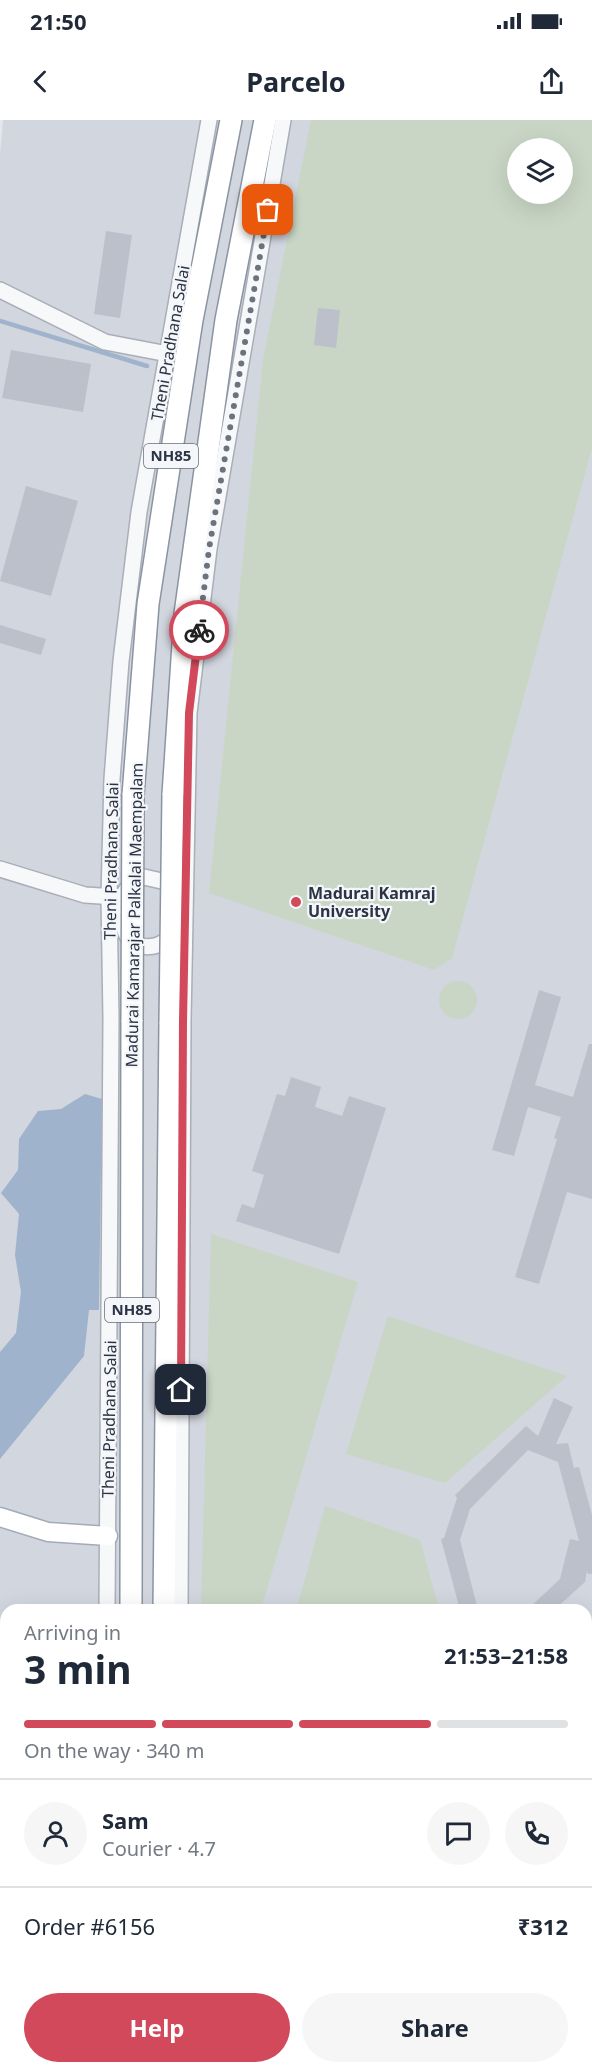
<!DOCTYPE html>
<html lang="en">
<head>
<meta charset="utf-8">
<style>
  body { margin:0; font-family:"Noto Sans",sans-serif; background:#f6f6f7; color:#1f2937; height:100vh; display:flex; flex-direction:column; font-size:22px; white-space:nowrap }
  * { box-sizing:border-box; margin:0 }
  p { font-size:20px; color:#747a83 }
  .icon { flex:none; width:33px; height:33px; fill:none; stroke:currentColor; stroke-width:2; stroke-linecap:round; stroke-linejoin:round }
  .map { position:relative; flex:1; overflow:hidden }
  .side { position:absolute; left:0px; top:1484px; width:592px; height:470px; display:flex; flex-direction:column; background:#fff; border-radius:18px 18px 0 0; box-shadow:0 6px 24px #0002 }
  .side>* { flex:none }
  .fabs { position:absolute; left:507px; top:18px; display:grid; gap:12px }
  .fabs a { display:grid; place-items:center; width:66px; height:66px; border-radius:50%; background:#fff; box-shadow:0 6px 24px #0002; font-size:30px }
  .pin { position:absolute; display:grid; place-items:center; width:51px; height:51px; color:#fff; margin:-26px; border-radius:12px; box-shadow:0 3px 9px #0006 }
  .courier { position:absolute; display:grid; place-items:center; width:60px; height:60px; margin:-30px; border:4px solid #d1495b; border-radius:50%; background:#fff; color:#222; box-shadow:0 2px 8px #0007 }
  .headline em { font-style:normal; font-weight:700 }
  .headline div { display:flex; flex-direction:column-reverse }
  .headline { display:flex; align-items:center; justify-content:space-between; height:102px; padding:0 24px }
  h1 { font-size:39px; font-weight:700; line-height:45px }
  .bar { display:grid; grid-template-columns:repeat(4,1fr); gap:9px 6px; align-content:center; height:72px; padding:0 24px }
  .bar i { height:8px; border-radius:4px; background:#e0e1e3 }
  .bar .selected { background:#d1495b }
  .bar p { grid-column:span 4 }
  .line { display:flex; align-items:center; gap:15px; padding:0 24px; border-top:2px solid #e0e1e3 }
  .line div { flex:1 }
  .round { display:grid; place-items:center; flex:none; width:63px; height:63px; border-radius:32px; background:#f6f6f7 }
  .primary-button { display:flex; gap:12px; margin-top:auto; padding:12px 24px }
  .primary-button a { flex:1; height:69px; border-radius:36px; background:#d1495b; color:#fff; font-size:24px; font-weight:700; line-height:69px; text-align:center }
  .primary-button a+a { background:#f6f6f7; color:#1f2937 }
  .status { display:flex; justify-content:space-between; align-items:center; height:42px; padding:0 30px; background:#fff; direction:ltr }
  .status svg { height:16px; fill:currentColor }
  header { display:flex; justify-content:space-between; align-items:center; height:78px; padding:0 24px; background:#fff; font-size:27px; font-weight:700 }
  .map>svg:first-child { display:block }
  .built { fill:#d2d6de; fill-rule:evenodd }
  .green { fill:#c9d6c5; fill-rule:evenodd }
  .water { fill:#9fb4cc }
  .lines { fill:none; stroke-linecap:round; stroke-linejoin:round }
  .stream { stroke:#9fb4cc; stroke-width:4.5 }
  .building { fill:#bbc0ca }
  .minor-casing { stroke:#a9aeb7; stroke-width:18 }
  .major-casing { stroke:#a3abb8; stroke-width:21 }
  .highway-casing { stroke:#8b94a3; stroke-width:24 }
  .minor { stroke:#f7f8fa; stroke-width:15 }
  .major { stroke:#fff; stroke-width:18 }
  .highway { stroke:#fff; stroke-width:21 }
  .highway-bridge-casing { stroke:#8b94a3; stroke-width:24; stroke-linecap:butt }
  .highway-bridge { stroke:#fff; stroke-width:21 }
  .done { stroke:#6c737f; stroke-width:6; stroke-dasharray:0 10.8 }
  .route { stroke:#d1495b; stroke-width:8 }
  .poi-dot { fill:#d1495b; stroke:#f4f6f9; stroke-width:2 }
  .labels { text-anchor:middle; stroke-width:4.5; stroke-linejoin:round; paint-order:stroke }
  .shield { fill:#f4f6f9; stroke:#676e7b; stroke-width:1.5 }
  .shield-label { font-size:15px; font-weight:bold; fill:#2b3445 }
  .street-label { font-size:16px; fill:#2b3445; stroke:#f4f6f9 }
  .poi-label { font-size:16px; font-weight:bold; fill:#2b3445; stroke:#f4f6f9; text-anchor:start }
</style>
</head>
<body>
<div class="status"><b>21:50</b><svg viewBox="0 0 49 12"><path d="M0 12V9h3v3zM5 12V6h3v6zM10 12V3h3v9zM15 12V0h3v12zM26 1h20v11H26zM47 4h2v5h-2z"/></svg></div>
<header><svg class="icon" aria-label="back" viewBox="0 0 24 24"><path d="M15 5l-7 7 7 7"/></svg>Parcelo<svg class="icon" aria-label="share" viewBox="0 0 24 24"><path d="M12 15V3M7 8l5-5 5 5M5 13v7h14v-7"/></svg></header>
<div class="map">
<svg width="592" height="1952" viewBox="0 0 592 1952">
  <rect width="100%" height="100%" fill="#e4e7ec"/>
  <path class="built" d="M3,0H592V1952H0V35ZM518,28H562V74H518ZM6,1490H586V1947H6Z"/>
  <g class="green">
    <path d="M311,0H592V328L452,838L434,850L209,773L263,240ZM518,28H562V74H518Z"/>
    <circle cx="458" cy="880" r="19"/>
    <path d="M211,1114L358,1162L261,1489H201Z"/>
    <path d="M388,1196L567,1256L445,1363L346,1334Z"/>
    <path d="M325,1386L420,1420L439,1489L297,1488Z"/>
    <path d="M195,1947H413L412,1952H195Z"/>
  </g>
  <path class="water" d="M85,974L102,979L99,1190H89L84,1236L0,1339V1232L16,1213L21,1172L15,1135L19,1094L1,1073L18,1050L19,1019L38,991L61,989Z"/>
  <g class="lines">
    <g class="stream">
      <path d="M0,201L147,246"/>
      <path d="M0,1913L6,1907"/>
    </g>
  </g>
  <g class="building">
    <path d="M106,111L132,115L120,198L94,194Z"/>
    <path d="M318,188L340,190L336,228L314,225Z"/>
    <path d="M11,230L91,244L83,292L2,278Z"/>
    <path d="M26,366L78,381L51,476L0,461Z"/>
    <path d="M0,505L46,519L41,535L0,523Z"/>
    <path d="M539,870L561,877L535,965L573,977L589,924H592V1079L567,1072L539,1164L515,1157L557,1019L554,1018L561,997L528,987L514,1036L492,1030Z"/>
    <path d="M291,957L321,967L315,987L342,996L349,976L386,988L339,1134L236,1101L242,1084L254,1088L264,1055L252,1051L277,974L285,976Z"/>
    <path d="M554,1278L573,1287L556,1324L568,1323L574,1348L579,1347L592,1395V1454H588L587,1451L585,1462L554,1490H527L560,1459L570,1419L579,1421L558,1342L528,1330L470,1389L460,1420L478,1490H460L441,1419L444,1418L457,1378L455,1375L526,1306L538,1316Z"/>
  </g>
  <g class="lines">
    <g class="minor-casing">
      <g id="minor">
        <path d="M0,170L105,222L168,234"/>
        <path d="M0,749L85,775L116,777"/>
        <path d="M144,757L166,762C184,793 177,838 132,824C117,803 114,766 144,757Z"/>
        <path d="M107,1490L111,898L109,777L112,659L121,541L139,392L209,0"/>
        <path d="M180,1490L183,901L189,593L209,429L283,0"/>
        <path d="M108,1947V1952"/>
        <path d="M179,1952V1947"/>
      </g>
    </g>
    <g class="major-casing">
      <path id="major" d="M0,1397L48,1412L108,1416"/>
    </g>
    <g class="highway-casing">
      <g id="highway">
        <path d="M133,675L148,484L192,200L231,0"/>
        <path d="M173,675L185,494L226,200L265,0"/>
        <path d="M131,1490L132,900"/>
        <path d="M164,1490L170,902"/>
        <path d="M128,1952V1947"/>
        <path d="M162,1952V1947"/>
      </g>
    </g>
    <use href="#minor" class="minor"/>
    <use href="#major" class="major"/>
    <use href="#highway" class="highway"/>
    <g class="highway-bridge-casing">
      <g id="highway-bridge">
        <path d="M132,900L133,675"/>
        <path d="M170,902L173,675"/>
      </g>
    </g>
    <use href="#highway-bridge" class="highway-bridge"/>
  </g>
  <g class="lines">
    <path class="done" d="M199,510L209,429L268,90"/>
    <path class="route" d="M181,1270L183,901L189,593L199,510"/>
  </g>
  <circle class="poi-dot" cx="296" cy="782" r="6"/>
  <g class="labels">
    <g class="shield">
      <rect x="144" y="324" width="54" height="24" rx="4.5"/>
      <rect x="105" y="1178" width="54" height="24" rx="4.5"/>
    </g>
    <g class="shield-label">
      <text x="171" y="341">NH85</text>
      <text x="132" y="1195">NH85</text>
    </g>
    <g class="street-label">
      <text transform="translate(170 223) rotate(-80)" y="6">Theni Pradhana Salai</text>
      <text transform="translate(111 741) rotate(-89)" y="6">Theni Pradhana Salai</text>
      <text transform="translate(134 795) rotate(-89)" y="6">Madurai Kamarajar Palkalai Maempalam</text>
      <text transform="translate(109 1299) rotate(-89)" y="6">Theni Pradhana Salai</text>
    </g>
    <g class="poi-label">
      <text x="308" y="779">Madurai Kamraj<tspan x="308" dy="18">University</tspan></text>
    </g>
  </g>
</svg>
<div class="fabs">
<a><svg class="icon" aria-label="layers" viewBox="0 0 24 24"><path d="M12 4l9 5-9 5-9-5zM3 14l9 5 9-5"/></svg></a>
</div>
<div class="pin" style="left:268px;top:90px;background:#ea580c"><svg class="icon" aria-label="bag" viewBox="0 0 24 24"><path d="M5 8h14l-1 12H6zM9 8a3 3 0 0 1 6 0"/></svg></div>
<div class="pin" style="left:181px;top:1270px;background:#1f2937"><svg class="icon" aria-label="home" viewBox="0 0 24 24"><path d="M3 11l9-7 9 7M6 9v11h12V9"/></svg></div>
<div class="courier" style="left:199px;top:510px"><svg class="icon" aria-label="bike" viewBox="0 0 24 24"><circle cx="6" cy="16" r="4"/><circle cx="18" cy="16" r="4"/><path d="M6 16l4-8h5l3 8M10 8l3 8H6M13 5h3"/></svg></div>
<section class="side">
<div class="headline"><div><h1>3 min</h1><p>Arriving in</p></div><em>21:53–21:58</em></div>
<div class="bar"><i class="selected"></i><i class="selected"></i><i class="selected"></i><i></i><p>On the way · 340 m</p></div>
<div class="line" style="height:108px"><a class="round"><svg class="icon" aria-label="person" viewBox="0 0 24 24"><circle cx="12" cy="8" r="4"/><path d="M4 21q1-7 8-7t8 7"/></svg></a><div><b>Sam</b><p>Courier · 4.7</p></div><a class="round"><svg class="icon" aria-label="chat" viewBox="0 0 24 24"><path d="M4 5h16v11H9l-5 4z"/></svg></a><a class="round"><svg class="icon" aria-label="phone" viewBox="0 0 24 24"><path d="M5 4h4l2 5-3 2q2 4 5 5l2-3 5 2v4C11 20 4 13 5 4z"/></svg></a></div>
<div class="line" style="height:78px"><div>Order #6156</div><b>₹312</b></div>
<div class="primary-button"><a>Help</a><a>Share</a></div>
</section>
</div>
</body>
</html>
